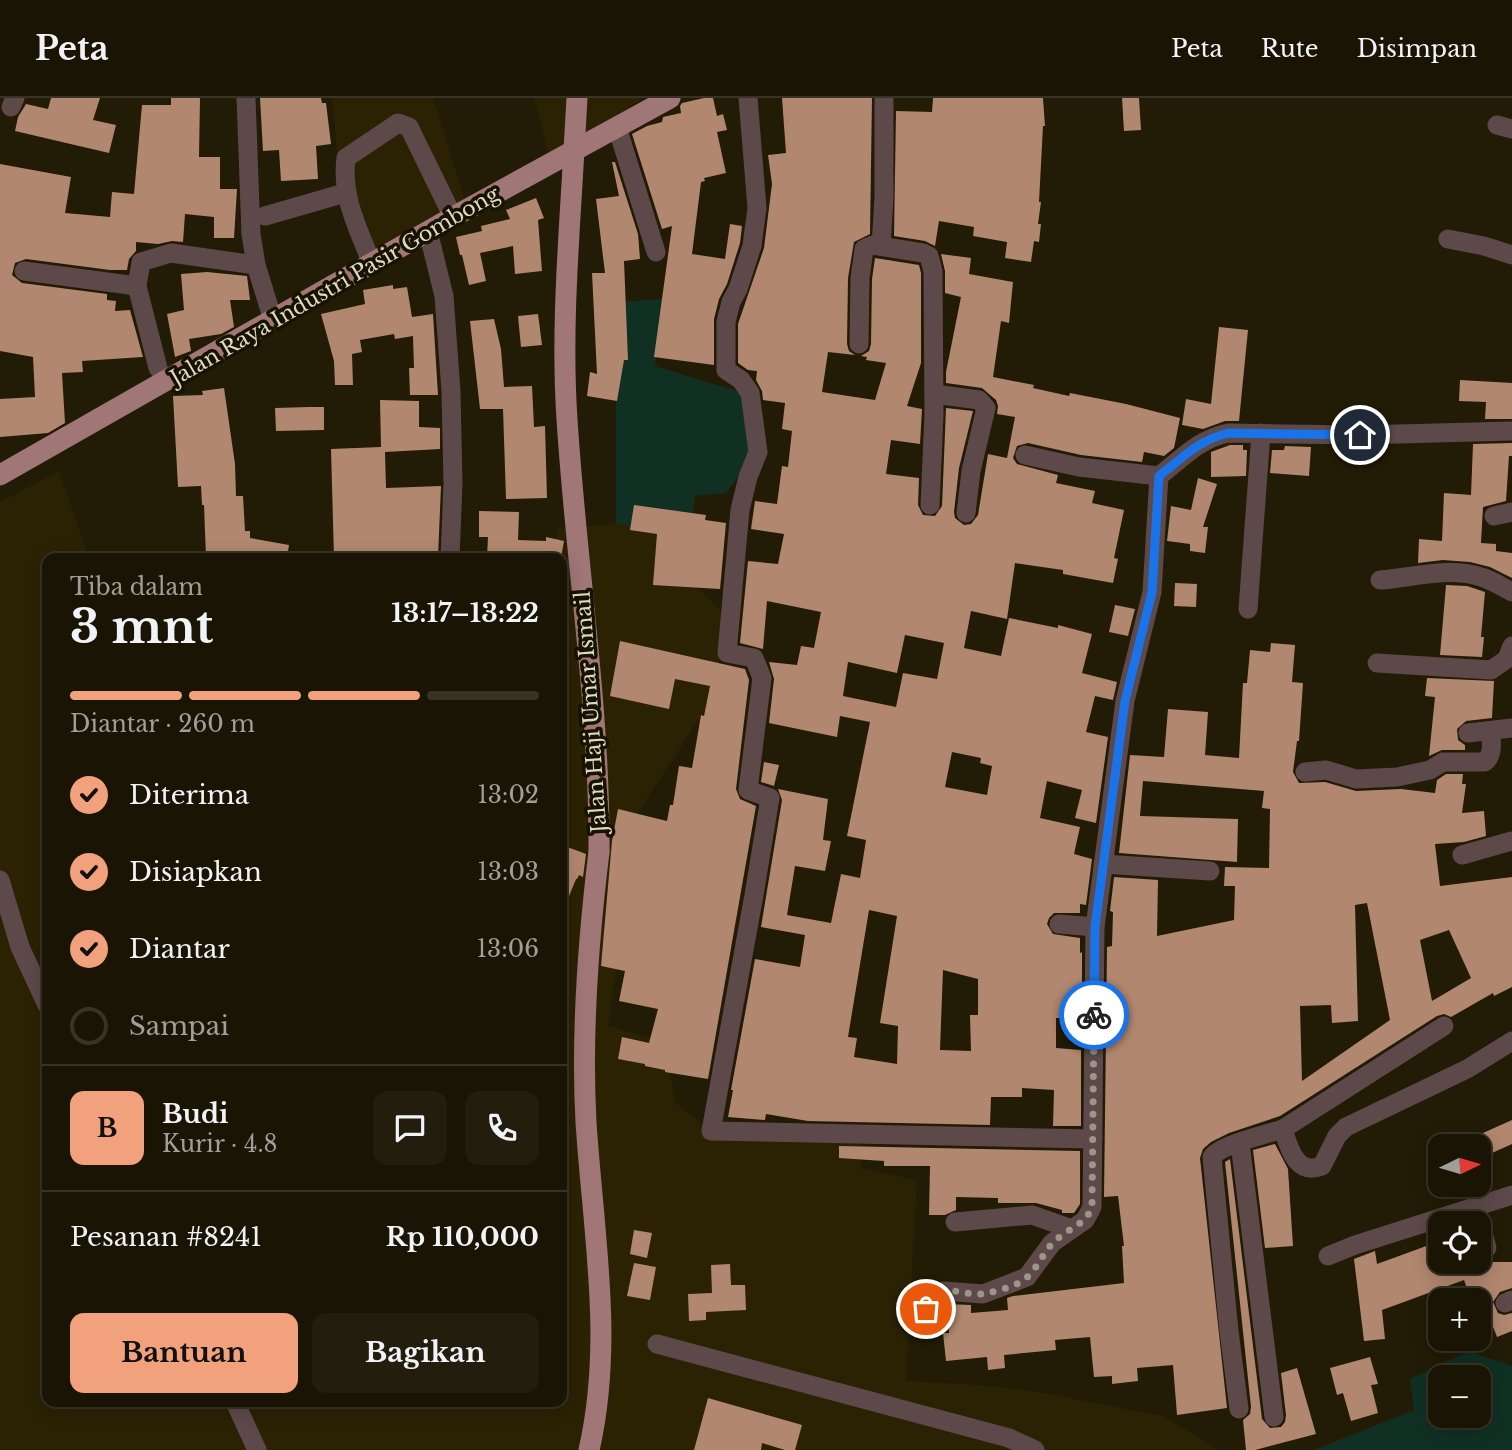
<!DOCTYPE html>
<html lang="id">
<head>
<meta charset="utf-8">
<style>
  body { margin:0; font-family:"Libre Baskerville",serif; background:#231d0e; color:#f1f3f6; height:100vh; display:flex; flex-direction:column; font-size:26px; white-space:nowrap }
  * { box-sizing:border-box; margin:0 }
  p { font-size:23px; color:#9f9e9a }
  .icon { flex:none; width:38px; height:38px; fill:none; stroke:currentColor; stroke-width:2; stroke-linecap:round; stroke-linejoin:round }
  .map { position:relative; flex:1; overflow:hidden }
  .side { position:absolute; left:42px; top:455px; width:525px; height:854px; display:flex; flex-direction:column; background:#1a1404; border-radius:14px; box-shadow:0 4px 18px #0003,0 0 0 2px #383326 }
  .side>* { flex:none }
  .needle { width:46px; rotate:85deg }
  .buttons { position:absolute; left:1428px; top:1036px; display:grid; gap:14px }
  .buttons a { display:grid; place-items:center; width:63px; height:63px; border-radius:14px; background:#1a1404; box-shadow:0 4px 18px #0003,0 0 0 2px #383326; font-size:35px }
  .pin { position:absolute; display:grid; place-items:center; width:60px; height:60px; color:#fff; margin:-30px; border:4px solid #fff; border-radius:50%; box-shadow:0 2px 7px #0007 }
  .courier { position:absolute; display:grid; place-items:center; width:70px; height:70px; margin:-35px; border:5px solid #1a73e8; border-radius:50%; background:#fff; color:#222; box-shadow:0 2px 9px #0007 }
  .head em { font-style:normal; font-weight:700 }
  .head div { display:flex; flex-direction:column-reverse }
  .head { display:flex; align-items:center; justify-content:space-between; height:119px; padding:0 28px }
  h1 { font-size:46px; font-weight:700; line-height:52px }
  .bar { display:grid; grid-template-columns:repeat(4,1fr); gap:10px 7px; align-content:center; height:84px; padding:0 28px }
  .bar i { height:9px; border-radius:5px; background:#383326 }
  .bar .on { background:#f1a17c }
  .bar p { grid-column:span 4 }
  .line { display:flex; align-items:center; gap:18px; padding:0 28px; border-top:2px solid #383326 }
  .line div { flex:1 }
  .round { display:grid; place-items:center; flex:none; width:74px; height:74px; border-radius:14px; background:#231d0e }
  ol { padding:0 28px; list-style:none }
  li { display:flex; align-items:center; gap:21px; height:77px }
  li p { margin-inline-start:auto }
  li .icon { padding:7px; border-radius:50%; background:#f1a17c; color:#111; stroke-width:4 }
  li:last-child { color:#9f9e9a }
  li i { width:38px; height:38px; border:4px solid #383326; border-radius:50% }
  .primary-button { display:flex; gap:14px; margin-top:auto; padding:14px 28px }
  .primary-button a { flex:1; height:80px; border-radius:14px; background:#f1a17c; color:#111; font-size:28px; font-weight:700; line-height:80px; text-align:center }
  .primary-button a+a { background:#231d0e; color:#f1f3f6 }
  header { display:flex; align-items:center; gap:42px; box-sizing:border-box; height:98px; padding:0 35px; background:#1a1404; border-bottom:2px solid #383326 }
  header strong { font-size:33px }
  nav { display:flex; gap:38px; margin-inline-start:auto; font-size:24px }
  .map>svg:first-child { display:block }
  .built { fill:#2b2204 }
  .green { fill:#113024; fill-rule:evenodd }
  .building { fill:#b2876f; fill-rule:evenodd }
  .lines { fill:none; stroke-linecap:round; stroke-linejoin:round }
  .minor { stroke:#5e494a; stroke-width:19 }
  .major { stroke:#a07677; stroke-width:21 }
  .major-bridge { stroke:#a07677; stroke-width:21 }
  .done { stroke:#9b9686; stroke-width:7; stroke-dasharray:0 12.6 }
  .route { stroke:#1a73e8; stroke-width:9 }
  .labels { text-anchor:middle; stroke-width:7; stroke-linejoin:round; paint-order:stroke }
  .street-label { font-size:21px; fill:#dcd8cb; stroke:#181200 }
</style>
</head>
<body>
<header>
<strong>Peta</strong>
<nav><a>Peta</a><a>Rute</a><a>Disimpan</a></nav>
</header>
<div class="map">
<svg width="1512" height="1352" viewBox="0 0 1512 1352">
  <rect width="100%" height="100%" fill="#221b05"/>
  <g class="built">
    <path d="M332,0H433L470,117L364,168L339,75Z"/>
    <path d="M534,0H643L550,61Z"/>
    <path d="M59,373L89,460H47V1304H562V460H553L557,431L616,426L690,436L685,476L728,520L710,604L634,721V762L608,927L664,945L676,1005L703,1027L861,1046V1070L917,1082L906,1283L980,1287L1033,1293L1163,1318L1219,1352H0V404Z"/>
  </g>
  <g class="green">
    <path d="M664,201L655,268L747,296L752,360L726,395L695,398L690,436L616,426V204Z"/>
    <path d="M1469,1253L1512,1268V1352H1314L1414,1312L1410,1281ZM1440,1279H1479V1318H1440Z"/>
  </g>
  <g class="building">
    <path d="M51,0H100L93,22L116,27L109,55L15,33L18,19L26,6L48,11Z"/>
    <path d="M171,0H200L199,59H220V91H237L234,140H214V119L185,116L183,144L172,143L158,146L136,144V153L129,161L127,172H110L26,161L15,165L12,177L22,185L107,196V202L116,203L115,213L130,212L143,259L82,263L83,274L62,275L65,325L48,335L0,339V301L35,299L33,259L0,253V66L71,79L65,115L110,119L112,94L134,96L142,7H171Z"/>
    <path d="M260,0H321L322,5H326L331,46L316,48L318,81L281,83L279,52L263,53Z"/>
    <path d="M704,0H713L717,18L723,16L727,32L717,34L726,75L704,80L705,83L701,84L692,156L725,161L730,126L742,128L740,145L727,186L719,201L714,221V267L654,259L672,128L662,131L632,36L647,28L662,24L663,19L681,15L680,8L682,5Z"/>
    <path d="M782,0H872L870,136L854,144L848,180L847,246L849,253L855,257L828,254L822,294L875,302L886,265L866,262L867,259L861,258L869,253L871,246L872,181L875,160L919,167L921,175V265L907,308L922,311L920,346L891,342L886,376L919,380L918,407L923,417L935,418L942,408L946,310L973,313L959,370L954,414L955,420L964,427L971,426L978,417L988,356L1007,360L1015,319L997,316L998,308L996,302L982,290L946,285V274L961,199L945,195V173L941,156L971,160L969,176L1013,184L1009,225L1001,223L993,279L1034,287L1033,290L1069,298L1070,295L1126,306L1180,320L1174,350L1164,358L1144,354L1142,364L1081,357L1028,345L1017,348L1013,360L1017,366L1058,377L1056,385L1095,393L1092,405L1124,412L1114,460L1118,461L1113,485L1063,476V472L1015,465L1007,521L971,513L964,550L1001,558L1009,520L1058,530V527L1092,536L1082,575L1117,584L1113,602L1095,598L1086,634L1108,639L1096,725L1075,720L1082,692L1047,683L1040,720L1080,729L1074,756L1092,761L1086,807L1080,806V815H1054L1049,820L1047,826L1053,836L1080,840V855L1082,854V920H1056V950L1081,952V1028H1053L1054,992L1022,990V999H991L990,1027L808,1023L766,1016L765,1022L728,1019L733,992H731L755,861L800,869L805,837L761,829L782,702L778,691L828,701L823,742L831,743L825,773L795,768L787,817L831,825L841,776L860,780L866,742L847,738L870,624L840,618L837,639L769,625L774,581L769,564L797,567L801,548L814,550L821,514L767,503L763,551L740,545L748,463L778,466L784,436L751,431L755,403L777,406L782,368L788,369L792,333L782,331L785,305L763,302L762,293L756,282L757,273L748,272L738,265V226L764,150L772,86L768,57L786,55ZM905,537L944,545L937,581L903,575L896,609L843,598L848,564L897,575ZM952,654L981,660L980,665L992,668L987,697L945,689ZM869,812L897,818L880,925L898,928L897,966L854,959L857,940L848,939ZM943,872L978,881V917H970L971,953L940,952Z"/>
    <path d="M933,0H1043L1045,28H1043L1039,104H1041L1038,126H1041L1039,144L1034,143L1031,164L1005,160L1007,144L973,138L974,129L939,123L935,148L925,143L894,138L896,13L932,14Z"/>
    <path d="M1122,0H1139L1141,32L1124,33Z"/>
    <path d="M612,64H615L638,136L640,161L624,163L628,262H624L617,303L587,298L590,274L597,276L592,175H605L596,101L619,98Z"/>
    <path d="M536,100L544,120L538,122L542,173L515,176L513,148L480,155L486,183L469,187L462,157H460L456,139L482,133L481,128L510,121L506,112Z"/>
    <path d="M207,174L247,178L250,202H230L234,229L221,236L189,241L191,253L175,259L167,216L184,212L181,176Z"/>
    <path d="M393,187V191L407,189L412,219L433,216L438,297H410L409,270H414L413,238L395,241L394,236L360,242L362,254L352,256L353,287H335L334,263L321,216L365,206L363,192Z"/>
    <path d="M538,216L542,247L521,249L518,218Z"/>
    <path d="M494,221L501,251L504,289L532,288L534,329L545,328L547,400L506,401L503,311H480L470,223Z"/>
    <path d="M1219,229L1248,232L1239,323H1225L1203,331L1182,327L1186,301L1211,306Z"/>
    <path d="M1460,282L1512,285V321H1485L1486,304L1459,303Z"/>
    <path d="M224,290L235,366L236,398H243L245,433H250V440L289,447L287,460H206L204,407H202L201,388L178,389L173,298L203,297L202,293Z"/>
    <path d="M380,302L419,303V329L440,330V351L385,354L386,390L441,388L438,460H334L331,351L381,349Z"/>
    <path d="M309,309H324V332L276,333L275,310Z"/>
    <path d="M1512,345V358H1509L1506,403L1483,409L1481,445L1496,446V453L1512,455V480L1490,469L1470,464L1443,462L1418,465L1419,441L1442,443L1444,395L1471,397L1473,346Z"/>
    <path d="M1230,347H1243V352H1247L1246,378L1211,379V354Z"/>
    <path d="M1285,348L1311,349L1309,378L1270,375L1272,352H1284Z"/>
    <path d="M1198,380L1217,386L1203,429H1208L1205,455L1190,453V446L1167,443L1171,408L1191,412Z"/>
    <path d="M634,407L706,417L705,422L726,425L720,491L653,487L657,436L630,432Z"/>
    <path d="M479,413L519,414L518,442L546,443V439L564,443L561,460H487L488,439H479Z"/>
    <path d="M1175,485L1197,486L1196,509L1174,508Z"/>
    <path d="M1446,487L1467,488L1485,494L1481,539H1484L1482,559L1440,557Z"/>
    <path d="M1115,507L1135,511L1128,538L1109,534Z"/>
    <path d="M620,543L745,571L749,582L736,691L740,701L756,708L708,981L665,974V972L645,968V966L618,961L622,939L649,945L658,911L619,903L625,873L601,868L612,743L618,711L667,723L670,707H673L679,668L692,670L701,617L704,618L710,588L675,581L669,611L610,598Z"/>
    <path d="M1271,545L1295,547L1292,584L1303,585L1299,643H1297L1293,674L1299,685L1325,684L1356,693L1401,691L1435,695L1437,682L1446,676H1463L1462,686H1466L1462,715L1484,713L1486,738L1464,744L1435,746L1440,788L1512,779V889L1494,898L1493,895L1451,919L1444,916L1437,918L1280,1018L1229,1035L1211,1044L1203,1051L1200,1060L1227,1310L1177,1317L1173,1267L1137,1270L1138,1283L1112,1286V1278L1094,1279L1090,1239L1055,1242L1056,1252L1004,1257L1005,1270L988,1272L987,1259L946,1263L943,1235H949L947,1206L971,1207V1215L1008,1212L1007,1200L1013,1198L1124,1185L1122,1148H1124L1118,1098L1104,1099L1107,849L1112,848L1113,814L1110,813L1114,779L1158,782L1157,838L1234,822L1235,788H1224L1225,769L1269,770L1270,711L1262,710L1264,693L1143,683L1140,718L1238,721L1237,764L1119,755L1130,657L1164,659L1168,611L1208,614L1205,657L1239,660L1243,585H1247L1250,552L1270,554ZM1367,805L1390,922L1302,983L1300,908L1331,907L1332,925L1358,923L1355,807ZM1449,832L1471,880L1432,903L1420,842Z"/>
    <path d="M1427,580L1494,583L1492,620L1466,623L1457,631L1458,642L1465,647V652H1442L1429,658L1435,599L1425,598Z"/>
    <path d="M764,664L779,667L774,688L761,684Z"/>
    <path d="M562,747L586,756L583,779L579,777L577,781H576L563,813Z"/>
    <path d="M1512,1022V1046L1492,1055L1483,1035Z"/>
    <path d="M1275,1046L1288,1071L1293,1148L1265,1150L1253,1052Z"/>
    <path d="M839,1048L1080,1053V1106L1074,1115H1062V1112L1036,1105H998V1100L956,1099V1112L945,1117H929L930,1068H884V1063L839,1060Z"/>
    <path d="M1230,1061L1262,1321L1270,1330L1281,1329L1285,1324L1286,1317L1281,1275L1297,1270L1316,1336L1255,1352H1246L1243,1322L1250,1316L1251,1309L1225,1064Z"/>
    <path d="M634,1132L652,1135L647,1160L630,1156Z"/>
    <path d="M1440,1143V1164H1512V1190L1500,1194L1493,1204L1498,1215L1504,1217L1512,1215V1233L1497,1239L1485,1208L1479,1210V1202H1471L1464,1182L1382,1212L1385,1241L1364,1243L1354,1161L1375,1153L1377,1166Z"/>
    <path d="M634,1165L656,1169L650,1202L627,1198Z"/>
    <path d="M730,1166L731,1187H745L746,1212L706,1214V1222L689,1223L688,1196L712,1195L711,1167Z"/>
    <path d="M1370,1259L1378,1286L1371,1287L1378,1315L1351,1323L1343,1295L1337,1297L1330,1270Z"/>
    <path d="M708,1300L802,1327L795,1352H785L762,1345L761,1352H694Z"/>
  </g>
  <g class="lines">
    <g class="minor">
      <path d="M246,0L251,136L256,167L273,222"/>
      <path d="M748,0L757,110L752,148L738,191L731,204L726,224V272L741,282L750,295L758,354L748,379L740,412L727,555L754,560L762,580L748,692L770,700L754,797L711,1033L1093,1041"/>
      <path d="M11,9L15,0"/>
      <path d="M1497,27L1512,31"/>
      <path d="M617,29L656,154"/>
      <path d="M265,118L345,95"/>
      <path d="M428,133L444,198L451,293L453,386L450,460"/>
      <path d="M1448,141L1484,148L1512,157"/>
      <path d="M881,148L884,100V0"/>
      <path d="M372,166C358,130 341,99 346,60L398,25L409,29L453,119"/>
      <path d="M24,173L137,188"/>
      <path d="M859,246L860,180L864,151L873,147L923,155L929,158L933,173L934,317L930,407"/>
      <path d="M158,270L137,188L141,164L171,155L256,167"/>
      <path d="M934,296L979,302L986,310L971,373L966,415"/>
      <path d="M1025,357L1079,369L1159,378"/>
      <path d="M1494,418L1512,414"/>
      <path d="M1380,482C1412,480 1449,468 1481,479C1492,482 1502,489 1512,494"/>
      <path d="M1248,511L1261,335"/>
      <path d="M1377,565L1491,572L1507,561L1512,548"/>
      <path d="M1468,635L1512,630"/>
      <path d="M1305,674L1326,672L1356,681L1397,679L1430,672L1443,664H1485C1494,656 1491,644 1491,633"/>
      <path d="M1462,757L1512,743"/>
      <path d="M1103,766L1210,773"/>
      <path d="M0,782L20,849L47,907"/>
      <path d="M1059,826L1095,829"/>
      <path d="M1444,928L1283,1031C1289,1050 1296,1078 1322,1068L1337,1038L1346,1029L1467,971L1512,943"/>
      <path d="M1240,1045L1274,1319"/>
      <path d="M1476,1107L1487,1150"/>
      <path d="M955,1124L1032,1117L1072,1131"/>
      <path d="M1328,1158L1355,1147L1512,1097"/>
      <path d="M1505,1205L1512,1202"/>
      <path d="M926,1211L931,1201L944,1193L983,1196L1027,1179L1052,1145L1085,1122L1092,1109L1095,829L1125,603L1152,494L1159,378C1184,359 1197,342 1228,335L1360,337L1512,333"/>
      <path d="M657,1246L1009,1340L1035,1352"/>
      <path d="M235,1304L257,1352"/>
      <path d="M1239,1311L1229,1233L1212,1059C1220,1047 1267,1036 1283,1031"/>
    </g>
    <g class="major">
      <path d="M574,52L577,0"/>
      <path d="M0,377L453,119L670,0"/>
      <path d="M589,1352C614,1243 593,1134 586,1024C581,934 588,844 599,754"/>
    </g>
    <path class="major-bridge" d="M574,52C569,141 561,232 567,321C576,466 600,609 599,754"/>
  </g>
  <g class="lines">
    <path class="done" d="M926,1211C943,1178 961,1201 987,1195C1001,1192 1022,1187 1031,1175C1041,1164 1045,1151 1057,1141C1070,1130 1086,1126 1092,1109L1094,917"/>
    <path class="route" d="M1094,917L1095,829L1125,603L1152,494L1159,378C1184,359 1197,343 1228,335L1360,337"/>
  </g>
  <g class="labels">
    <g class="street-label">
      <text transform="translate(335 188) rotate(-30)" y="7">Jalan Raya Industri Pasir Gombong</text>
      <text transform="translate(591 614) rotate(-94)" y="7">Jalan Haji Umar Ismail</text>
    </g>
  </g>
</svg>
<div class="buttons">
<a><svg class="needle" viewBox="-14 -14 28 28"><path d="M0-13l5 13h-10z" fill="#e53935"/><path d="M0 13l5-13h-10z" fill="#9f9e9a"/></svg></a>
<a><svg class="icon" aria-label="locate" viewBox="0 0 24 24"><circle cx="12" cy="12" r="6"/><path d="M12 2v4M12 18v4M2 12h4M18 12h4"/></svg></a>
<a>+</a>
<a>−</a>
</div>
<div class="pin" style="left:926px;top:1211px;background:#ea580c"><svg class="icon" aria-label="bag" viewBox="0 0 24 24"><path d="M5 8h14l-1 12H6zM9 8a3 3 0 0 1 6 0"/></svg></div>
<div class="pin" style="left:1360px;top:337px;background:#1f2937"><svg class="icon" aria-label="home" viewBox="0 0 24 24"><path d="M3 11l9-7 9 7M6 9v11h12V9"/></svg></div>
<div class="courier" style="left:1094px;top:917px"><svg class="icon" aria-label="bike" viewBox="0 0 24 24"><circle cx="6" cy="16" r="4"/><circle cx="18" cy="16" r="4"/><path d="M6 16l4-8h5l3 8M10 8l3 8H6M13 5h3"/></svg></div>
<section class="side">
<div class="head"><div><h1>3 mnt</h1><p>Tiba dalam</p></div><em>13:17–13:22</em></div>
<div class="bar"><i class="on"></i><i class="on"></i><i class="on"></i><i></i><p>Diantar · 260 m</p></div>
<ol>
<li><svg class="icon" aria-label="check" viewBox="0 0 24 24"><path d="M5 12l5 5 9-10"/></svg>Diterima<p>13:02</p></li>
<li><svg class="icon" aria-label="check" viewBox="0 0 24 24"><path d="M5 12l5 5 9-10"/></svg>Disiapkan<p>13:03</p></li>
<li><svg class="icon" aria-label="check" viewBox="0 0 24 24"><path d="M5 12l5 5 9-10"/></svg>Diantar<p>13:06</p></li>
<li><i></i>Sampai</li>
</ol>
<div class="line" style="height:126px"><b class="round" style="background:#f1a17c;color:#111">B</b><div><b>Budi</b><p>Kurir · 4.8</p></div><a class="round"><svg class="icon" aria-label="chat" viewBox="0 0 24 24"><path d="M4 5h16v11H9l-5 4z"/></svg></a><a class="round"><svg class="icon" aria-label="phone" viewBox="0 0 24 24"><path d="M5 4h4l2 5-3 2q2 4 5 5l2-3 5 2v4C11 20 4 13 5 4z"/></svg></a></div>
<div class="line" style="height:91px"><div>Pesanan #8241</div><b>Rp 110,000</b></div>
<div class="primary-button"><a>Bantuan</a><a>Bagikan</a></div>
</section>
</div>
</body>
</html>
